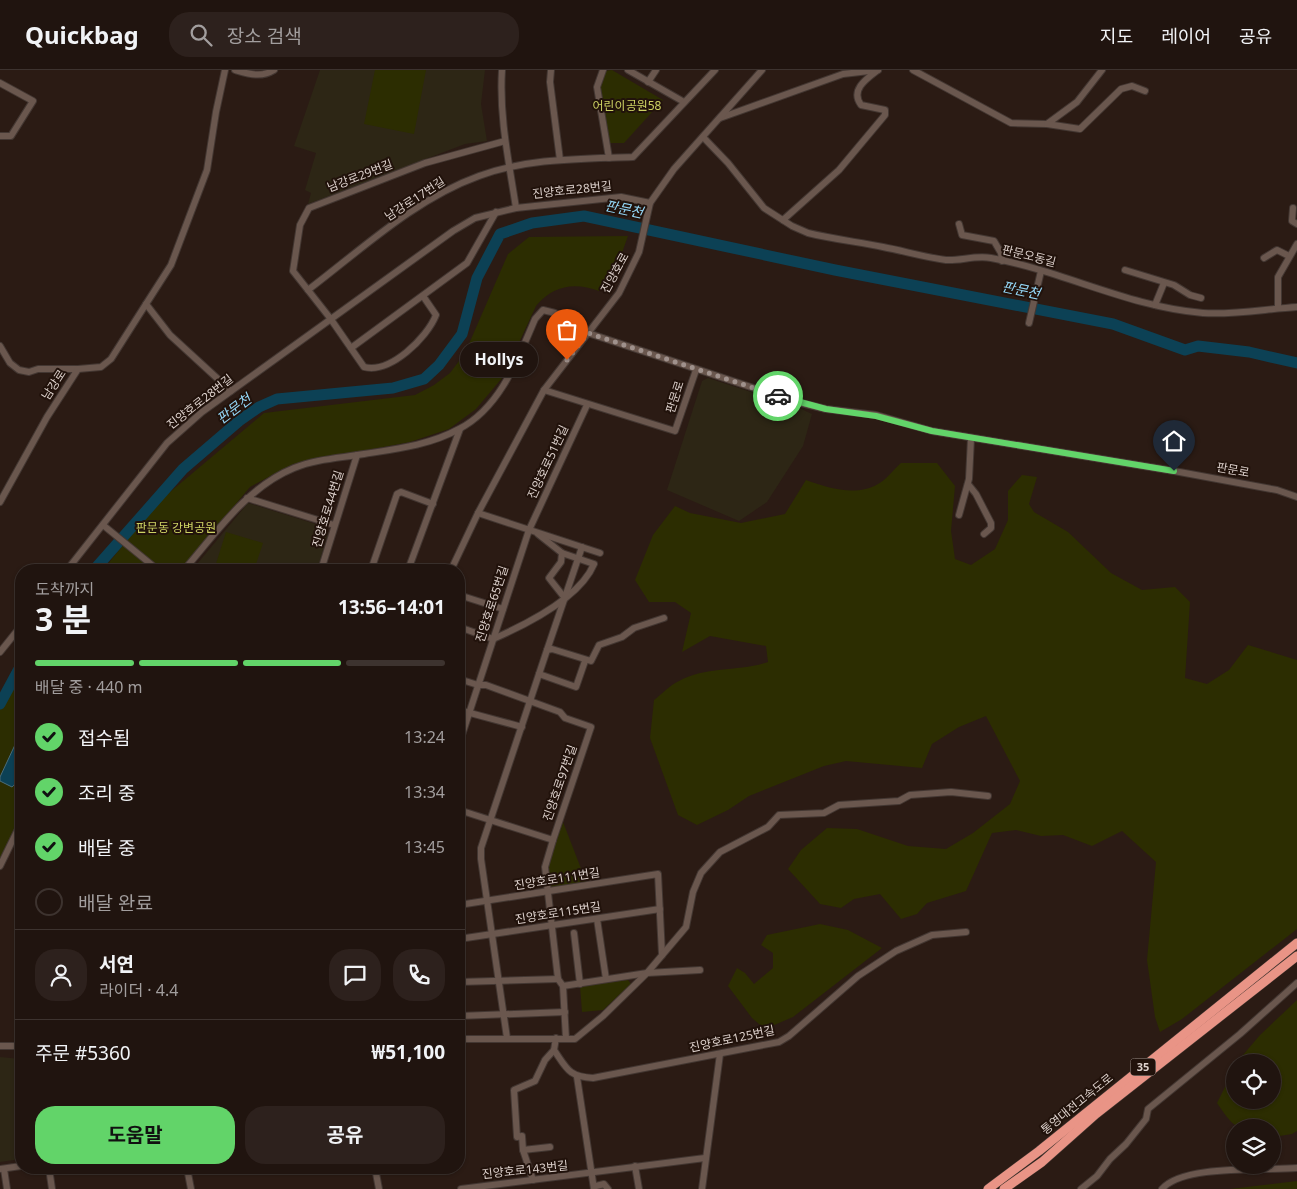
<!DOCTYPE html>
<html lang="ko">
<head>
<meta charset="utf-8">
<style>
  body { margin:0; font-family:"Noto Sans","Noto Sans KR",sans-serif; background:#2d211d; color:#f1f3f6; height:100vh; display:flex; flex-direction:column; font-size:19px; white-space:nowrap }
  * { box-sizing:border-box; margin:0 }
  p { font-size:16px; color:#a29e9e }
  .icon { flex:none; width:28px; height:28px; fill:none; stroke:currentColor; stroke-width:2; stroke-linecap:round; stroke-linejoin:round }
  .map { position:relative; flex:1; overflow:hidden }
  .side { position:absolute; left:15px; top:494px; width:450px; height:610px; display:flex; flex-direction:column; background:#20140f; border-radius:20px; box-shadow:0 1px 4px #0004,0 0 0 1px #3d332f }
  .side>* { flex:none }
  .buttons { position:absolute; left:1226px; top:984px; display:grid; gap:10px }
  .buttons a { display:grid; place-items:center; width:55px; height:55px; border-radius:50%; background:#20140f; box-shadow:0 1px 4px #0004,0 0 0 1px #3d332f; font-size:25px }
  .pin { position:absolute; display:grid; place-items:center; width:42px; height:42px; color:#fff; margin:-51px -21px; border-radius:50% 50% 50% 0; rotate:-45deg; box-shadow:0 0 5px #0007 }
  .pin .icon { rotate:45deg }
  .courier { position:absolute; display:grid; place-items:center; width:50px; height:50px; margin:-25px; border:4px solid #62d469; border-radius:50%; background:#fff; color:#222; box-shadow:0 1px 6px #0007 }
  .bubble { position:absolute; height:35px; border-radius:18px; background:#20140f; box-shadow:0 1px 4px #0004,0 0 0 1px #3d332f; font-size:16px; font-weight:700; line-height:35px; text-align:center }
  .summary em { font-style:normal; font-weight:700 }
  .summary div { display:flex; flex-direction:column-reverse }
  .summary { display:flex; align-items:center; justify-content:space-between; height:85px; padding:0 20px }
  h1 { font-size:32px; font-weight:700; line-height:38px }
  .bar { display:grid; grid-template-columns:repeat(4,1fr); gap:8px 5px; align-content:center; height:60px; padding:0 20px }
  .bar i { height:6px; border-radius:4px; background:#3d332f }
  .bar .current { background:#62d469 }
  .bar p { grid-column:span 4 }
  .line { display:flex; align-items:center; gap:12px; padding:0 20px; border-top:1px solid #3d332f }
  .line div { flex:1 }
  .round { display:grid; place-items:center; flex:none; width:52px; height:52px; border-radius:20px; background:#2d211d }
  ol { padding:0 20px; list-style:none }
  li { display:flex; align-items:center; gap:15px; height:55px }
  li p { margin-inline-start:auto }
  li .icon { padding:5px; border-radius:50%; background:#62d469; color:#111; stroke-width:4 }
  li:last-child { color:#a29e9e }
  li i { width:28px; height:28px; border:2px solid #3d332f; border-radius:50% }
  .primary-button { display:flex; gap:10px; margin-top:auto; padding:10px 20px }
  .primary-button a { flex:1; height:58px; border-radius:20px; background:#62d469; color:#111; font-size:20px; font-weight:700; line-height:58px; text-align:center }
  .primary-button a+a { background:#2d211d; color:#f1f3f6 }
  header { display:flex; align-items:center; gap:30px; box-sizing:border-box; height:70px; padding:0 25px; background:#20140f; border-bottom:1px solid #3d332f }
  header strong { font-size:24px }
  nav { display:flex; gap:28px; margin-inline-start:auto; font-size:18px }
  .search { width:350px; height:45px; background:#2d211d; display:flex; align-items:center; gap:12px; box-sizing:border-box; padding:0 18px; border-radius:20px; color:#a29e9e; font-size:19px }
  .map>svg:first-child { display:block }
  .education { fill:#2d2615 }
  .green { fill:#2c2d01 }
  .water { fill:#0c4155; stroke:#4b6c79 }
  .lines { fill:none; stroke-linecap:round; stroke-linejoin:round }
  .river { stroke:#0c4155; stroke-width:11 }
  .minor-casing { stroke:#433732; stroke-width:8 }
  .highway-casing { stroke:#433732; stroke-width:10 }
  .minor { stroke:#6a574e; stroke-width:6 }
  .highway { stroke:#e99486; stroke-width:9 }
  .done { stroke:#9f918c; stroke-width:5; stroke-dasharray:0 9 }
  .route { stroke:#62d469; stroke-width:6 }
  .labels { text-anchor:middle; stroke-width:4; stroke-linejoin:round; paint-order:stroke }
  .shield { fill:#21120b; stroke:#a59892; stroke-width:1 }
  .shield-label { font-size:11px; font-weight:bold; fill:#ddd1cc }
  .park-label { font-size:12px; fill:#cdd263; stroke:#21120b }
  .street-label { font-size:12px; fill:#ddd1cc; stroke:#21120b }
  .water-label { font-size:14px; font-style:italic; fill:#94d7f7; stroke:#21120b }
</style>
</head>
<body>
<header>
<strong>Quickbag</strong>
<div class="search"><svg class="icon" aria-label="search" viewBox="0 0 24 24"><circle cx="10" cy="10" r="6"/><path d="M15 15l6 6"/></svg>장소 검색</div>
<nav><a>지도</a><a>레이어</a><a>공유</a></nav>
</header>
<div class="map">
<svg width="1297" height="1119" viewBox="0 0 1297 1119">
  <rect width="100%" height="100%" fill="#2b1b14"/>
  <g class="education">
    <path d="M320,0H485L481,34L487,71L465,74L308,134L311,123L305,120L316,83L294,76Z"/>
    <path d="M708,308L797,337L812,344L803,376L767,432L739,451L667,420L702,311Z"/>
    <path d="M248,433L325,457L328,463L317,500H192Z"/>
    <path d="M0,987L21,989V1089L0,1092Z"/>
  </g>
  <g class="green">
    <path d="M375,0H426L414,64L364,54Z"/>
    <path d="M612,0L663,30L624,73H608L600,18L605,1Z"/>
    <path d="M628,166L619,191L599,221C575,212 553,215 536,236L503,307L476,339L449,359L410,372L293,394L250,417L180,500H103L157,433L264,343L415,325L434,315L450,303L465,283L508,184L529,167Z"/>
    <path d="M901,393H937L955,416L951,461L955,489L971,495L995,479L1008,450V421L1022,405L1037,407L1029,434L1034,442L1068,462L1111,503L1142,520L1175,517L1190,532L1185,608L1207,614L1229,600L1248,575L1297,590V859L1182,949L1160,962L1155,947L1147,890L1156,792L1122,761L1092,776L1063,765L1041,766L1016,760L992,763L966,821L927,833L917,844L901,849L880,824L854,829L841,838L820,834L788,799L801,780L827,758L857,759L908,776L946,779L973,763L1010,734L1020,711L986,646L959,657L932,674L922,698L846,691L824,696L749,726L728,740L697,755L678,745L650,668L654,630C662,624 670,615 679,611C706,596 739,602 768,592L766,576L710,566L682,582L691,543L675,532H649L635,510L653,465L675,436L690,443L741,453L785,444L806,410C828,418 856,427 878,414C886,410 894,399 901,393Z"/>
    <path d="M226,462L263,473L254,500H214Z"/>
    <path d="M21,600V746L0,789V636L13,609Z"/>
    <path d="M563,752L587,814L551,819L547,797Z"/>
    <path d="M820,854L848,860L882,878L793,947L765,959L752,948L728,916L737,898L745,903L754,914L773,898V883L761,875L767,865Z"/>
    <path d="M628,910L631,914L603,940L582,942L580,916Z"/>
    <path d="M1297,930V1061L1292,1064L1273,1067L1272,1058C1237,1058 1238,1064 1217,1033L1235,997V1030H1272V992H1237L1260,965Z"/>
    <path d="M1297,1111V1119H1230Z"/>
  </g>
  <path class="water" d="M21,662C21,676 23,709 12,717L0,711V707Z"/>
  <g class="lines">
    <g class="river">
      <path d="M94,500L183,399L239,351L259,337L277,329L393,318L424,309L439,295L462,264L477,208L500,164L532,153L584,146L835,200L1113,254L1185,280L1198,276L1249,282L1297,293"/>
      <path d="M0,634L21,595"/>
    </g>
    <g class="minor-casing">
      <g id="minor">
        <path d="M225,0L216,42L207,100L171,195L146,234L170,265L231,321"/>
        <path d="M235,0C249,4 261,8 274,0"/>
        <path d="M502,0C499,47 509,92 516,138"/>
        <path d="M551,0L550,12L560,90"/>
        <path d="M603,0L597,17L609,88"/>
        <path d="M628,0L684,32"/>
        <path d="M913,0L1011,53L1047,54L1077,32L1102,0"/>
        <path d="M648,12L656,0"/>
        <path d="M0,13L33,31L11,66H0"/>
        <path d="M720,48L843,4L878,0"/>
        <path d="M1047,54L1080,59L1121,19L1132,16L1145,21"/>
        <path d="M703,67L728,93L764,138L792,156L808,163C833,169 858,172 883,177C904,181 924,187 946,190C960,191 976,185 991,188C1063,201 1129,237 1203,243C1235,245 1265,239 1297,237"/>
        <path d="M1293,138L1292,151L1297,154"/>
        <path d="M783,150L839,100L885,45V40L861,35C850,20 866,9 878,0"/>
        <path d="M959,154L962,165L994,171L1001,183L1002,191"/>
        <path d="M1264,188L1277,180L1289,186"/>
        <path d="M1125,200L1174,215L1190,225L1201,228"/>
        <path d="M308,220C362,179 415,129 479,106C527,88 582,89 633,87L715,0"/>
        <path d="M423,226L436,245C427,268 390,304 364,297L330,248L293,201L300,155L309,138L425,93L505,71"/>
        <path d="M1155,235L1164,213"/>
        <path d="M1278,238V207L1297,174"/>
        <path d="M1029,253L1041,201"/>
        <path d="M0,276L10,293L19,300L29,302L38,299H78"/>
        <path d="M351,278L467,193L496,142"/>
        <path d="M544,320L675,361L696,300"/>
        <path d="M968,414L976,424L991,453V458L984,464"/>
        <path d="M247,428L334,455"/>
        <path d="M0,432L47,347L78,299L101,297L111,289L146,234"/>
        <path d="M478,443L600,483"/>
        <path d="M959,445L969,409L971,368"/>
        <path d="M103,455L158,500"/>
        <path d="M538,464L562,483L561,492L549,508L564,527"/>
        <path d="M67,500L167,373L202,342L453,161L475,148L516,138L621,127L650,133"/>
        <path d="M184,500C216,463 247,417 294,398C316,389 341,388 364,384C396,379 430,375 459,359C500,338 518,289 535,249L543,240L555,243L588,263L793,331L826,339L876,345L932,361L1174,401L1277,420L1297,427"/>
        <path d="M321,500L357,385"/>
        <path d="M371,500L397,424L401,422L433,434"/>
        <path d="M408,500L460,359"/>
        <path d="M451,500L478,443L544,320L619,223L639,182L650,133L674,99L762,0"/>
        <path d="M459,525L503,539"/>
        <path d="M459,557L493,569C525,555 580,528 594,494L562,483"/>
        <path d="M547,580L582,477"/>
        <path d="M0,582L21,556"/>
        <path d="M539,604L576,617L585,591"/>
        <path d="M459,609L478,615H486L560,642L565,648L591,657L553,770L459,740"/>
        <path d="M459,640L522,657"/>
        <path d="M459,674L529,460L587,335"/>
        <path d="M553,770L545,797L558,909L563,916L566,969"/>
        <path d="M0,796L21,753"/>
        <path d="M459,835L658,804L662,885"/>
        <path d="M597,849L606,909"/>
        <path d="M574,863L580,914"/>
        <path d="M459,869L660,839"/>
        <path d="M459,912L558,909"/>
        <path d="M563,916L647,903L686,857L693,822L701,803L720,782L768,757L779,745L824,743L839,735L899,731L910,725L951,722L988,726"/>
        <path d="M459,946L565,942"/>
        <path d="M507,968L481,789V778L547,580L552,579L591,591L599,575L622,567L634,558L664,548"/>
        <path d="M556,968L554,980C567,999 569,1007 593,1008L779,972L789,966L858,906L896,881L932,865L966,862"/>
        <path d="M459,969H575L603,946L647,903L700,900"/>
        <path d="M0,976H21"/>
        <path d="M577,1007L594,1119"/>
        <path d="M523,1080L550,1077"/>
        <path d="M635,1096L639,1119"/>
        <path d="M49,1098L52,1119"/>
        <path d="M187,1098L191,1119"/>
        <path d="M375,1098L379,1119"/>
        <path d="M0,1099L21,1096"/>
        <path d="M4,1099L7,1119"/>
        <path d="M533,1110L523,1080L522,1066L517,1067L514,1020L535,1011L545,990L554,980"/>
        <path d="M461,1119L705,1088"/>
        <path d="M594,1119L596,1116L604,1114L608,1119"/>
        <path d="M702,1119L720,984"/>
        <path d="M1081,1119L1097,1106L1110,1089L1126,1074L1146,1049L1148,1039L1240,964L1297,913"/>
        <path d="M1162,1119C1183,1094 1265,1101 1297,1098"/>
      </g>
    </g>
    <g class="highway-casing">
      <g id="highway">
        <path d="M988,1119L1039,1081L1297,873"/>
        <path d="M1004,1119L1042,1092L1096,1044L1297,886"/>
      </g>
    </g>
    <use href="#minor" class="minor"/>
    <use href="#highway" class="highway"/>
  </g>
  <g class="lines">
    <path class="done" d="M567,290L588,263L778,326"/>
    <path class="route" d="M778,326L826,339L876,346L932,361L1174,401"/>
  </g>
  <g class="labels">
    <rect class="shield" x="1130.5" y="988.5" width="25" height="17" rx="4"/>
    <g class="shield-label">
      <text x="1143" y="1001">35</text>
    </g>
    <g class="park-label">
      <text x="627" y="40">어린이공원58</text>
      <text x="176" y="462">판문동 강변공원</text>
    </g>
    <g class="street-label">
      <text transform="translate(360 106) rotate(-21)" y="4">남강로29번길</text>
      <text transform="translate(572 120) rotate(-6)" y="4">진양호로28번길</text>
      <text transform="translate(415 129) rotate(-33)" y="4">남강로17번길</text>
      <text transform="translate(1029 186) rotate(14)" y="4">판문오동길</text>
      <text transform="translate(615 203) rotate(-61)" y="4">진양호로</text>
      <text transform="translate(54 315) rotate(-57)" y="4">남강로</text>
      <text transform="translate(675 327) rotate(-72)" y="4">판문로</text>
      <text transform="translate(200 332) rotate(-38)" y="4">진양호로28번길</text>
      <text transform="translate(548 392) rotate(-65)" y="4">진양호로51번길</text>
      <text transform="translate(1233 400) rotate(10)" y="4">판문로</text>
      <text transform="translate(328 439) rotate(-73)" y="4">진양호로44번길</text>
      <text transform="translate(492 534) rotate(-72)" y="4">진양호로65번길</text>
      <text transform="translate(560 713) rotate(-71)" y="4">진양호로97번길</text>
      <text transform="translate(557 809) rotate(-9)" y="4">진양호로111번길</text>
      <text transform="translate(558 843) rotate(-9)" y="4">진양호로115번길</text>
      <text transform="translate(732 969) rotate(-12)" y="4">진양호로125번길</text>
      <text transform="translate(1077 1034) rotate(-39)" y="4">통영대전고속도로</text>
      <text transform="translate(525 1100) rotate(-6)" y="4">진양호로143번길</text>
    </g>
    <g class="water-label">
      <text transform="translate(624 139) rotate(12)" y="5">판문천</text>
      <text transform="translate(1021 220) rotate(12)" y="5">판문천</text>
      <text transform="translate(234 339) rotate(-37)" y="5">판문천</text>
    </g>
  </g>
</svg>
<div class="buttons">
<a><svg class="icon" aria-label="locate" viewBox="0 0 24 24"><circle cx="12" cy="12" r="6"/><path d="M12 2v4M12 18v4M2 12h4M18 12h4"/></svg></a>
<a><svg class="icon" aria-label="layers" viewBox="0 0 24 24"><path d="M12 4l9 5-9 5-9-5zM3 14l9 5 9-5"/></svg></a>
</div>
<div class="pin" style="left:567px;top:290px;background:#ea580c"><svg class="icon" aria-label="bag" viewBox="0 0 24 24"><path d="M5 8h14l-1 12H6zM9 8a3 3 0 0 1 6 0"/></svg></div>
<div class="pin" style="left:1174px;top:401px;background:#1f2937"><svg class="icon" aria-label="home" viewBox="0 0 24 24"><path d="M3 11l9-7 9 7M6 9v11h12V9"/></svg></div>
<div class="courier" style="left:778px;top:326px"><svg class="icon" aria-label="car" viewBox="0 0 24 24"><path d="M5 17H2v-5l4-1 3-4h7l3 4 3 1v5h-3M9 17h6M6 11h13"/><circle cx="7" cy="17" r="2"/><circle cx="17" cy="17" r="2"/></svg></div>
<div class="bubble" style="left:460px;top:272px;width:78px">Hollys</div>
<section class="side">
<div class="summary"><div><h1>3 분</h1><p>도착까지</p></div><em>13:56–14:01</em></div>
<div class="bar"><i class="current"></i><i class="current"></i><i class="current"></i><i></i><p>배달 중 · 440 m</p></div>
<ol>
<li><svg class="icon" aria-label="check" viewBox="0 0 24 24"><path d="M5 12l5 5 9-10"/></svg>접수됨<p>13:24</p></li>
<li><svg class="icon" aria-label="check" viewBox="0 0 24 24"><path d="M5 12l5 5 9-10"/></svg>조리 중<p>13:34</p></li>
<li><svg class="icon" aria-label="check" viewBox="0 0 24 24"><path d="M5 12l5 5 9-10"/></svg>배달 중<p>13:45</p></li>
<li><i></i>배달 완료</li>
</ol>
<div class="line" style="height:90px"><a class="round"><svg class="icon" aria-label="person" viewBox="0 0 24 24"><circle cx="12" cy="8" r="4"/><path d="M4 21q1-7 8-7t8 7"/></svg></a><div><b>서연</b><p>라이더 · 4.4</p></div><a class="round"><svg class="icon" aria-label="chat" viewBox="0 0 24 24"><path d="M4 5h16v11H9l-5 4z"/></svg></a><a class="round"><svg class="icon" aria-label="phone" viewBox="0 0 24 24"><path d="M5 4h4l2 5-3 2q2 4 5 5l2-3 5 2v4C11 20 4 13 5 4z"/></svg></a></div>
<div class="line" style="height:65px"><div>주문 #5360</div><b>₩51,100</b></div>
<div class="primary-button"><a>도움말</a><a>공유</a></div>
</section>
</div>
</body>
</html>
